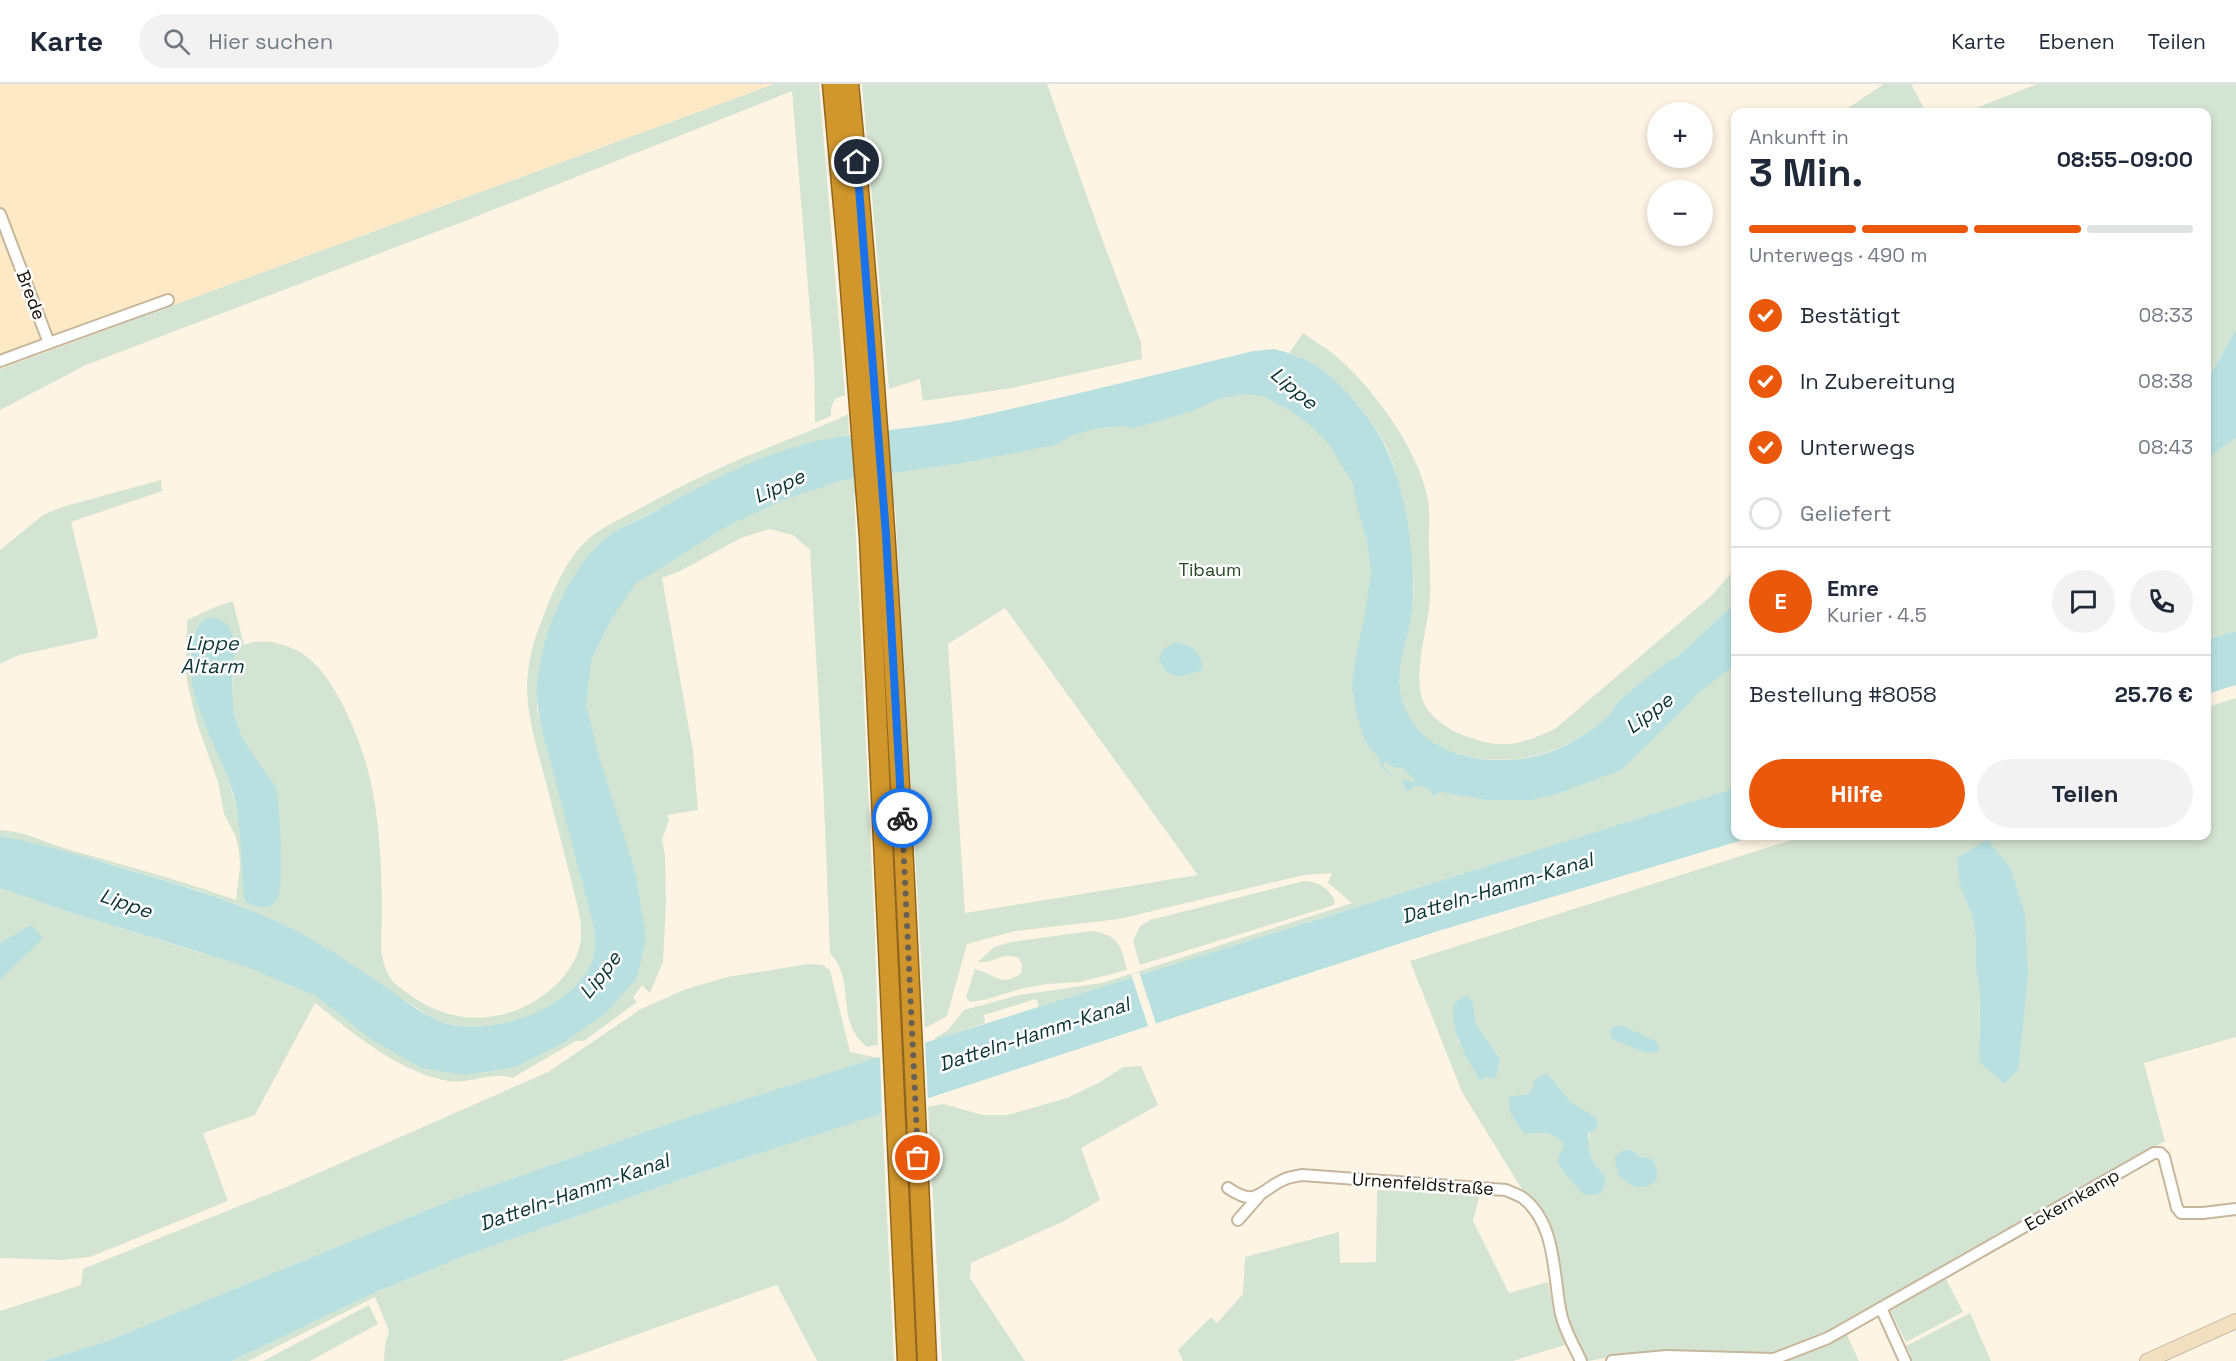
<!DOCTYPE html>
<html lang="de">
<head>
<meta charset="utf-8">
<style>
  body { margin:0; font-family:"Space Grotesk",sans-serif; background:#f2f2f3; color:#1f2937; height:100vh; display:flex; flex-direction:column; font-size:22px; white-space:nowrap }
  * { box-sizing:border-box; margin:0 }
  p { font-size:20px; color:#747a83 }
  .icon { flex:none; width:33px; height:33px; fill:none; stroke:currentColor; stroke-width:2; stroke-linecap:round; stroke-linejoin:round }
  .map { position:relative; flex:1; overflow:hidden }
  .details { position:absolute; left:1731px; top:24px; width:480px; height:732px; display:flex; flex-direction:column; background:#fff; border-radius:12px; box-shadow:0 3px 9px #0003 }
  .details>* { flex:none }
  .controls { position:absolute; left:1647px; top:18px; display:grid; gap:12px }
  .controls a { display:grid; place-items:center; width:66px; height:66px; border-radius:50%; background:#fff; box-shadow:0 3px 9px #0003; font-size:30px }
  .pin { position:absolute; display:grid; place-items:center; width:51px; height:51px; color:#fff; margin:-26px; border:3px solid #fff; border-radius:50%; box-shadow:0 2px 6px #0007 }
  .courier { position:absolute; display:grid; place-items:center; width:60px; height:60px; margin:-30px; border:4px solid #1a73e8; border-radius:50%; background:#fff; color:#222; box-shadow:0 2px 8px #0007 }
  .head em { font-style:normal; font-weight:600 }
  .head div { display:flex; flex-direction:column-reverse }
  .head { display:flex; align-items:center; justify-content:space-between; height:102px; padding:0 18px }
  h1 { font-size:39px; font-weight:600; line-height:45px }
  .bar { display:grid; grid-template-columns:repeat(4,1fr); gap:9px 6px; align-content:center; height:72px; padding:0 18px }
  .bar i { height:8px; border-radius:4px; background:#e0e1e3 }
  .bar .active { background:#ea580c }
  .bar p { grid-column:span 4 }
  .line { display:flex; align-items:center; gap:15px; padding:0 18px; border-top:2px solid #e0e1e3 }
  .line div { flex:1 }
  .round { display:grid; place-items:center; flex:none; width:63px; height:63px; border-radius:32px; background:#f2f2f3 }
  ol { padding:0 18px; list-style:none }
  li { display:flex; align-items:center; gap:18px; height:66px }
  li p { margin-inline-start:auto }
  li .icon { padding:6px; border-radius:50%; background:#ea580c; color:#fff; stroke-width:4 }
  li:last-child { color:#747a83 }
  li i { width:33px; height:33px; border:3px solid #e0e1e3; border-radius:50% }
  .cta { display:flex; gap:12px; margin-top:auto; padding:12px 18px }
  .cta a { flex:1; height:69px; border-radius:36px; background:#ea580c; color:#fff; font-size:24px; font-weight:600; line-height:69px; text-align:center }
  .cta a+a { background:#f2f2f3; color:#1f2937 }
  header { display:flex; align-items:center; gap:36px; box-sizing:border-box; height:84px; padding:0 30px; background:#fff; border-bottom:2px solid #e0e1e3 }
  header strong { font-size:28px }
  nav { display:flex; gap:33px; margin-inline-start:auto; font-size:21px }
  .search { width:420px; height:54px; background:#f2f2f3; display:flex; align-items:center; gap:15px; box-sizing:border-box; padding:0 21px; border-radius:33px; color:#747a83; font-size:22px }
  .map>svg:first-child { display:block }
  .built { fill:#fde9c6 }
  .green { fill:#d4e4d2; fill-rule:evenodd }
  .water { fill:#b8e0e1 }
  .pier { fill:#fef4e4 }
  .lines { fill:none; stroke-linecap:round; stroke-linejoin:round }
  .street-casing { stroke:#c6b79c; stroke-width:14 }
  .secondary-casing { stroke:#c6b79c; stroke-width:16 }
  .highway-casing { stroke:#90671f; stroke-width:21 }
  .street { stroke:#fff; stroke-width:10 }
  .secondary { stroke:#f1e0c0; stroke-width:14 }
  .highway { stroke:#d1962c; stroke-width:18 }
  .done { stroke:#676054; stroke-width:6; stroke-dasharray:0 10.8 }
  .route { stroke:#1a73e8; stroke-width:8 }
  .labels { text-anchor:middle; stroke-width:5; stroke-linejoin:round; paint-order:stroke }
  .street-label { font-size:18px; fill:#161007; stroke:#fff }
  .park-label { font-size:18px; fill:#264722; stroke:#fff }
  .water-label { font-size:20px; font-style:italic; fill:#0c3435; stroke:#fff }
</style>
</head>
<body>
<header>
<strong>Karte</strong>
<div class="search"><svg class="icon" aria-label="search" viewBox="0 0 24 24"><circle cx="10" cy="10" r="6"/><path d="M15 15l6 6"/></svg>Hier suchen</div>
<nav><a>Karte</a><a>Ebenen</a><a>Teilen</a></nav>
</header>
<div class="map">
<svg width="2236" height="1277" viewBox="0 0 2236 1277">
  <rect width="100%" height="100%" fill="#fef4e4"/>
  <path class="built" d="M0,0H774L0,285Z"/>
  <g class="green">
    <path d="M774,0H819L845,311L835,315L831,324V332L815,339L814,277L792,7L470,135L86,281L0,326V285Z"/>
    <path d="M862,0H1047L1104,160L1141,258L1142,275L1012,304L923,317L920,295L889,305Z"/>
    <path d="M1884,0H1911L1926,28H1842Z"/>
    <path d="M2037,0H2236V245L2207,297L2206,28H1966Z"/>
    <path d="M1303,249C1314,257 1327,264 1337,273C1375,306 1418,365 1428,416C1430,429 1429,444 1429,457C1429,476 1431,496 1430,516C1428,544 1410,598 1426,623C1434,636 1451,647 1465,652C1503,666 1521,661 1556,644L1711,512L1735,485V519L1676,574L1671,575C1653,590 1634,603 1618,619C1614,623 1611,629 1607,633C1595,643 1579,654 1565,661C1511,689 1405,680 1400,603C1398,574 1411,546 1413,518C1416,492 1410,466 1406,441C1401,415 1398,386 1386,362C1370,331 1342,299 1314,281C1306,276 1297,273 1289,269Z"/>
    <path d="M1251,290L1352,352L1393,649L1518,695L1735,549V704L1039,923L1036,915L984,931L985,939L936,956L935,954L947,947L964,926L1019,911L1102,899L1352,819L1328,799L1332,789L1304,791L1119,835L1015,847L967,860L947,932L925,944L895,422H893L891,403L854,410L875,851L878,961L867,963C838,940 852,908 838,880C836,876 833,873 830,869L823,695L810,466L793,451L769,445L741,454L680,487L662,494L693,667L698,726L667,731L669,736L662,756L665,771L666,818L663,878L650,909L642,901L633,914L637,918L584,957H576L512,994C492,987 470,1000 449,997C399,989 353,949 315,919L255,1031L203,1049L228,1117L90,1173L61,1176L0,1174V804L75,830L204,870L247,824L197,806L110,780L0,752V746C24,747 44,758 67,765C123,781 180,796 236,816L240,782L239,768L236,753L224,730L218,698L197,639L188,602L186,589L187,536L213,524L233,517L244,561C262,554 279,558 296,566C334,583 363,661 371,699C377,725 379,754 381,781C381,796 382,812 382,828C382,852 377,873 391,895C394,900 401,904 406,908C436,931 471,940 508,929C542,919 582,886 581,848C581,828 573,807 569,788C561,757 553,726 545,695C537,665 527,633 527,601C528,573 536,548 547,523C555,502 569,473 585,458C598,445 620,435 637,426C673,406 709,388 747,372C781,358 815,346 848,330L849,351C777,365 715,394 651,429C635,438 613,446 600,459C558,500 536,567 537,625L594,844C595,856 596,869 591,881C568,927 494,953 446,939C428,934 413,920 397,912L463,965L601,902L565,569L707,425ZM1005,524L1197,790V791L965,829L948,560ZM190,566L233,594C228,623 240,653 257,677L243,805C244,766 240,727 226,690C211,649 190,611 190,566Z"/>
    <path d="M2236,304V547L2207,556V330Z"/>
    <path d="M161,396L162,407L71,438L98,548L97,554L19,571L0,580V466L43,431L62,423Z"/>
    <path d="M2236,614V953L2144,979L2165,1057L1826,1250L1773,1272L1619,1271L1589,1277L1586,1275L1573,1253L1560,1215L1553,1147L1518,1099L1462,1008L1410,877L1804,752H2206L2207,623ZM1960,802L2028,892L2019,985L2004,1000L1994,989L1979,954L1980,911L1976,884V855L1973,834ZM1473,918L1476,940L1500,973L1481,997L1457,955ZM1547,989L1571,1018L1597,1034C1583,1058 1585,1072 1605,1091L1583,1110C1575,1099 1562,1088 1557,1077L1565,1061L1557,1052L1539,1048L1512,1012C1532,1012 1535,1004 1547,989ZM1630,1067L1636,1069L1638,1072L1653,1075L1656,1087L1632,1102L1619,1092L1618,1084Z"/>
    <path d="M1304,797C1319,798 1329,804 1335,817L1334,821L1140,881L1133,857L1140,842L1150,836Z"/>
    <path d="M1091,847C1119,851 1121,861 1127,886L1080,898L1047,900L1024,904L984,916L970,918L966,913L975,885C994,890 1002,904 1021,889L1022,881L1019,874C1000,867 995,880 978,878L994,863L1011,858Z"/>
    <path d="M808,880L822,881L830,886L850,968L879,974L679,1036L454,1115L107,1257L43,1277H0V1227L81,1201L83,1185L284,1104L548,988L641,925L684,906L727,893Z"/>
    <path d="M1141,982L1158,1021L1081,1064L1100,1116L1062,1138L971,1179L970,1194L1025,1277H942L928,1023L943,1020L983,1031H1007L1067,1014L1100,998L1123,983Z"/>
    <path d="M882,1029L894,1277H817L777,1201L562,1277H384L385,1260L389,1247L375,1213L248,1277H232L374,1209L467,1171L694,1091Z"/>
    <path d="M1377,1106L1480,1111L1473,1137L1509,1209L1548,1198L1553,1225L1565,1261L1513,1277H1183L1178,1266L1211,1233L1217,1239L1243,1210L1245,1173L1339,1148L1340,1179L1376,1178Z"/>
    <path d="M1945,1193L1963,1228L1906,1258L1888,1223Z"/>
    <path d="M369,1221L378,1240L310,1277H263Z"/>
    <path d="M1970,1229L1991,1277H1900L1911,1271L1906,1262Z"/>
    <path d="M1846,1249L1859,1277H1782Z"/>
  </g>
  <g class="water">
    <path d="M2236,245V353L2207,375V297Z"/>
    <path d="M1274,265C1287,268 1300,273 1312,279C1339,295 1374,336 1386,364C1405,405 1415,469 1413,514C1413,544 1397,574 1400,604C1408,680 1511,690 1566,661C1579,654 1596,643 1607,633C1611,629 1614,623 1618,618C1634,603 1653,589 1671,575L1676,574L1735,519V581L1698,609L1688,621L1621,686L1560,709L1531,716H1488L1440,708L1433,712L1431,706L1416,701L1406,708L1402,697L1405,696L1415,698V696L1404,685L1394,683L1384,677V683L1395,693L1385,687L1380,680L1379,674L1365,658L1356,629L1352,602L1355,575L1364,536L1371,488L1366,454L1354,410L1353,399L1328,359L1310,341L1289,326L1263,312L1242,310L1218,315L1193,327L1131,345L1126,342L1097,344L1071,352L1055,361L968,378L842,396L784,416L729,441L635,500L612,534L591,576L586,622L600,676L635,787L646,853L637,894L607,928L565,958L515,983L465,991L422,984L372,956L316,912L245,882L75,830L0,804V752C45,761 89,774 132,787C191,804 248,821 302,850C331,866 359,885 387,904C404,916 424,932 445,939C492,953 570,926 591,880C596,869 595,856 594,844L543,650C539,634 536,617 537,601C541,553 565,491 601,458C613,446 633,439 648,431C700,402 755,372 813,358C865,346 919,345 970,334C1065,313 1159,290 1253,267Z"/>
    <path d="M208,534C244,533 233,577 232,600C232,613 233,629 238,641C243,657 253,671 263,685C267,691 273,697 276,704C280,716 283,797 279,809C278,814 275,818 272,821C263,827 254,821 246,818L244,813C241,781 242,749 235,717C222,664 176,608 195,551C198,544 200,537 208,534Z"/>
    <path d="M2236,547V601L2207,610V556Z"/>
    <path d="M1175,558C1193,562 1200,566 1203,585C1183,594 1168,598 1159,574L1164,565Z"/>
    <path d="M1735,704L1736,752H1756L1435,848L694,1091L467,1171L374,1209L232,1277H43L107,1257L454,1115L679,1036Z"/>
    <path d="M1987,756L2010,783L2025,830L2028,892L2019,985L2004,1000L1979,977L1980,911L1976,884V855L1973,834L1960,802L1957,774Z"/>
    <path d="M31,841L43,854L0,896V859Z"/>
    <path d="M1467,911L1473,918L1476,940L1500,974L1496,994L1486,993L1480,997C1467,972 1449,949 1454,919Z"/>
    <path d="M1614,942H1623L1656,957L1659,961L1658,967L1655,969L1644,968L1612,955L1610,946Z"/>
    <path d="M1547,989L1571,1018L1597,1034C1599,1044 1595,1045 1588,1050C1589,1071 1590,1077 1605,1091V1100L1601,1109L1590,1111L1583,1110C1575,1100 1562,1088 1557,1077L1564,1061C1554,1047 1540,1048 1524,1050L1511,1030L1508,1015C1522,1005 1529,1020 1535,996Z"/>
    <path d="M1627,1065L1636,1069L1638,1072L1653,1075L1658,1091L1656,1097L1649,1102L1638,1103L1632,1102L1619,1092L1614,1074L1621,1067Z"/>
  </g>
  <g class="pier">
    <path d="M1139,888L1157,943L1149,945L1131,890Z"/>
    <path d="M925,957L928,1017L882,1032L880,971Z"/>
  </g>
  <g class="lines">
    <g class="street-casing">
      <g id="street">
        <path d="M0,130L49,259L0,277"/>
        <path d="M49,259L168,216"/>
        <path d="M1228,1104C1257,1124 1259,1107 1283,1096C1288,1093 1296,1092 1302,1091L1506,1106C1512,1109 1519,1111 1523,1114C1557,1140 1553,1193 1561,1230C1565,1247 1574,1262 1581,1277"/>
        <path d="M1238,1136L1259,1112"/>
        <path d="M1881,1224L1905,1277"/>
        <path d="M1612,1277L1667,1272L1774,1275L1828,1254L2154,1069H2160L2164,1073L2177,1124L2181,1129H2203L2236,1125"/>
      </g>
    </g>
    <g class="secondary-casing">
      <path id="secondary" d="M2147,1277L2236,1237"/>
    </g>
    <g class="highway-casing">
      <g id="highway">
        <path d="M832,0L847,166L869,453L907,1277"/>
        <path d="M849,0C891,425 908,851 927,1277"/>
      </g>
    </g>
    <use href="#street" class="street"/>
    <use href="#secondary" class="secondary"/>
    <use href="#highway" class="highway"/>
  </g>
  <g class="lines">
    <path class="done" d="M902,734L918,1074"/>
    <path class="route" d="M857,78L886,451L902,734"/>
  </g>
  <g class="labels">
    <g class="street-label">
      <text transform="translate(31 211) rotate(69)" y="6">Brede</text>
      <text transform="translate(1423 1100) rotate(4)" y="6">Urnenfeldstraße</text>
      <text transform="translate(2072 1116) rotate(-30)" y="6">Eckernkamp</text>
    </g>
    <g class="park-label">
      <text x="1210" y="492">Tibaum</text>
    </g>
    <g class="water-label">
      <text transform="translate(1294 304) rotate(40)" y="7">Lippe</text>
      <text transform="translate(779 402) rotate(-25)" y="7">Lippe</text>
      <text x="212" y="566">Lippe<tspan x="212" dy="23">Altarm</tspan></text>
      <text transform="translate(1649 629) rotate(-37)" y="7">Lippe</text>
      <text transform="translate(1497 804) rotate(-17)" y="7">Datteln-Hamm-Kanal</text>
      <text transform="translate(126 819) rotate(19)" y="7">Lippe</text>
      <text transform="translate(600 891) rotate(-52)" y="7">Lippe</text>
      <text transform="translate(1034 950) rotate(-18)" y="7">Datteln-Hamm-Kanal</text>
      <text transform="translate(574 1108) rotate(-19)" y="7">Datteln-Hamm-Kanal</text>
    </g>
  </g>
</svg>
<div class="controls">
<a>+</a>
<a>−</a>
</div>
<div class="pin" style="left:918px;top:1074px;background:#ea580c"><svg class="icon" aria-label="bag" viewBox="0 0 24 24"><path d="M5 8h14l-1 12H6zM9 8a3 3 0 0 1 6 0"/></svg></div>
<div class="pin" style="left:857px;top:78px;background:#1f2937"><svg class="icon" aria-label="home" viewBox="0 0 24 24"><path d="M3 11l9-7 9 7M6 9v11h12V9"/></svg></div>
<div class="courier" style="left:902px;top:734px"><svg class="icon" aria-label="bike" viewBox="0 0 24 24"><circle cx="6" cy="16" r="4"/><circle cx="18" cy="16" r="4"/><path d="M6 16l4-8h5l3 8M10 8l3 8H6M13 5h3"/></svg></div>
<section class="details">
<div class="head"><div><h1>3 Min.</h1><p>Ankunft in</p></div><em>08:55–09:00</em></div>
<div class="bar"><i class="active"></i><i class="active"></i><i class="active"></i><i></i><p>Unterwegs · 490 m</p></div>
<ol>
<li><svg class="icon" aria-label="check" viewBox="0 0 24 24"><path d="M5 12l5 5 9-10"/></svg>Bestätigt<p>08:33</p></li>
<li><svg class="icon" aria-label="check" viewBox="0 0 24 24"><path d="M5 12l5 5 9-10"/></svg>In Zubereitung<p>08:38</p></li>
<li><svg class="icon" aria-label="check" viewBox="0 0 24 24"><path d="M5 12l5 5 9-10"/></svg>Unterwegs<p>08:43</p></li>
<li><i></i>Geliefert</li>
</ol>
<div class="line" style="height:108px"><b class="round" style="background:#ea580c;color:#fff">E</b><div><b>Emre</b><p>Kurier · 4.5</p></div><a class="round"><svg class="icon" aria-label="chat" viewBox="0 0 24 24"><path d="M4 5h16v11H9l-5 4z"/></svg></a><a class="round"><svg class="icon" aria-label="phone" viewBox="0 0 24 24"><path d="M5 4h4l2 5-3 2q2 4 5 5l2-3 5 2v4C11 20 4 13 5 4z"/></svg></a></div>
<div class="line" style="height:78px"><div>Bestellung #8058</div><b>25.76 €</b></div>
<div class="cta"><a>Hilfe</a><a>Teilen</a></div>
</section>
</div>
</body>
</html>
